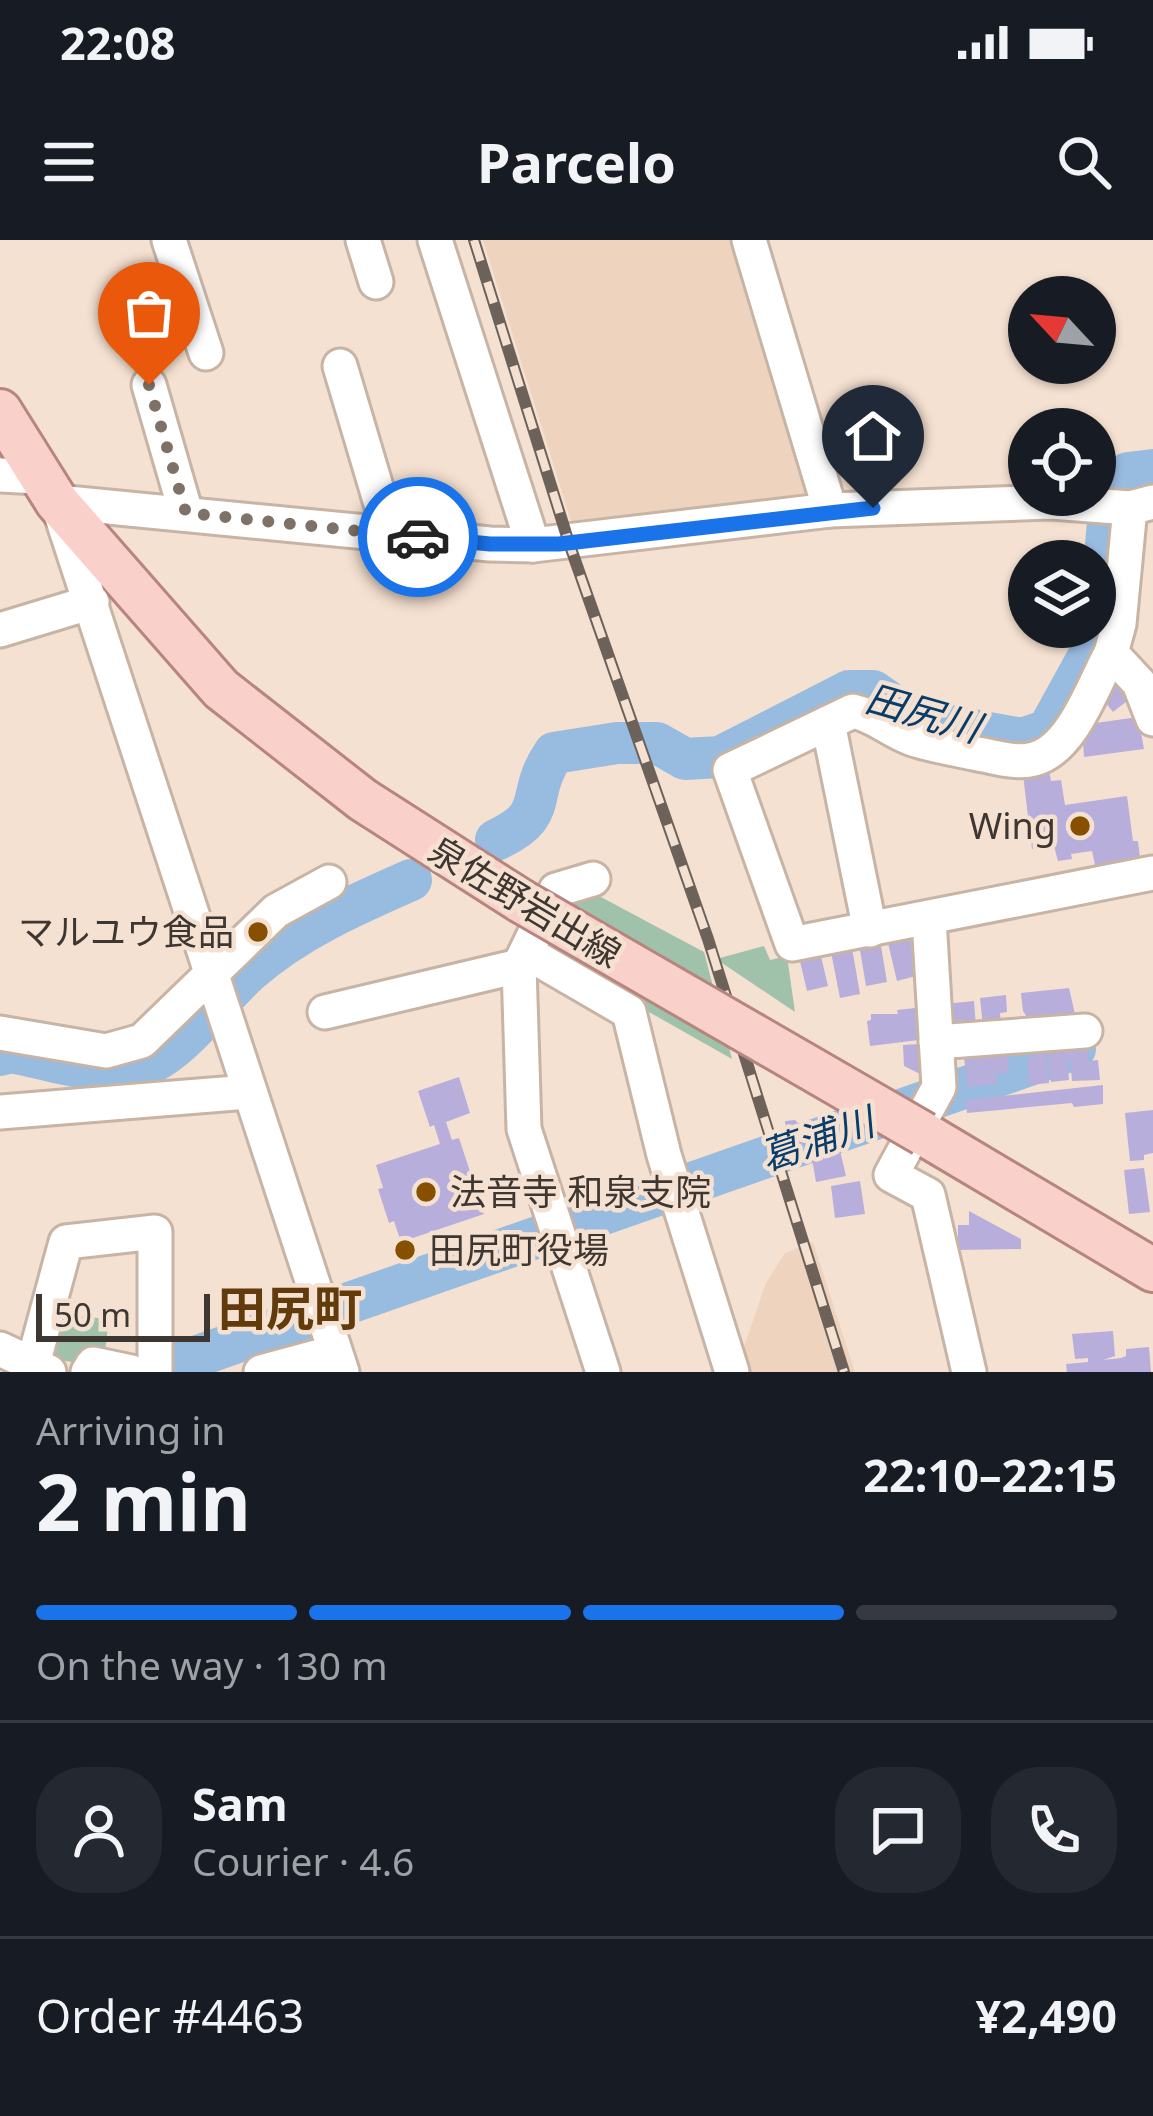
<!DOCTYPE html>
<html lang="en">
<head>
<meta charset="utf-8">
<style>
  body { margin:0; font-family:"Noto Sans","Noto Sans JP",sans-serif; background:#242831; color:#f1f3f6; height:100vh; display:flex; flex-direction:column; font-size:45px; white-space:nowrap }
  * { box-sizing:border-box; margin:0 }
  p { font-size:39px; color:#9ea1a6 }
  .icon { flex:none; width:66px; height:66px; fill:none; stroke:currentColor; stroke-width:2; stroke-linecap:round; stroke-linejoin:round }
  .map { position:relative; height:1132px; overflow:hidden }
  .drawer { display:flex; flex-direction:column; background:#171b24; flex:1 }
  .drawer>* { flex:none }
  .needle { width:78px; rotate:296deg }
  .fabs { position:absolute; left:1008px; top:36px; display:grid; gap:24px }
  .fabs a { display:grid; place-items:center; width:108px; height:108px; border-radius:50%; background:#171b24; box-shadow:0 3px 9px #0004; font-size:60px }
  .scale { position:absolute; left:36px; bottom:30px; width:174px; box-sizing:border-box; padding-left:12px; border:6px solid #3e3630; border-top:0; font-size:33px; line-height:42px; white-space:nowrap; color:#3e3630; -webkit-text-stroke:9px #f5e1d1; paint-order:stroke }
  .pin { position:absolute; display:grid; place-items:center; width:102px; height:102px; color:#fff; margin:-123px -51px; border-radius:50% 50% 50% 0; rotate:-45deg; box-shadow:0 0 12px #0007 }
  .pin .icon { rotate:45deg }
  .courier { position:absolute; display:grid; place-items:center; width:120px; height:120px; margin:-60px; border:9px solid #1a73e8; border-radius:50%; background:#fff; color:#222; box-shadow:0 3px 15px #0007 }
  .overview em { font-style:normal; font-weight:700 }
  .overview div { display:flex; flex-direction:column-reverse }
  .overview { display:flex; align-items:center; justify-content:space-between; height:204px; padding:0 36px }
  h1 { font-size:78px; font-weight:700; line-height:90px }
  .bar { display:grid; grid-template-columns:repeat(4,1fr); gap:18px 12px; align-content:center; height:144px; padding:0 36px }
  .bar i { height:15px; border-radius:9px; background:#363941 }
  .bar .active { background:#1a73e8 }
  .bar p { grid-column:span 4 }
  .line { display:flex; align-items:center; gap:30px; padding:0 36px; border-top:3px solid #363941 }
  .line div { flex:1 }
  .round { display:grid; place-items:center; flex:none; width:126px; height:126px; border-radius:48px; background:#242831 }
  .status { display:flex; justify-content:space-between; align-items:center; height:84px; padding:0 60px; background:#171b24; direction:ltr }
  .status svg { height:33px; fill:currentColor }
  header { display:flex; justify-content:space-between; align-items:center; height:156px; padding:0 36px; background:#171b24; font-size:54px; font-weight:700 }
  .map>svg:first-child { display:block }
  .built { fill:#eed4bf }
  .green { fill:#a0c2aa }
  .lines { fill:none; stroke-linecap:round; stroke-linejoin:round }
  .river { stroke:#98bbe0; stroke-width:42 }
  .building { fill:#b7aedc }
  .minor-casing { stroke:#c7b4a5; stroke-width:39 }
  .major-casing { stroke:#b6857d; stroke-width:48 }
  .minor { stroke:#fff; stroke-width:33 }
  .major { stroke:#fad0ca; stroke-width:42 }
  .rail-casing { stroke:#6d625a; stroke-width:12 }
  .rail { stroke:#f5e1d1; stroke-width:8; stroke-dasharray:22; stroke-linecap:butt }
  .major-bridge-casing { stroke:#b6857d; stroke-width:48; stroke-linecap:butt }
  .major-bridge { stroke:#fad0ca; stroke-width:42 }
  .done { stroke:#7e7268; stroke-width:12; stroke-dasharray:0 21.6 }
  .route { stroke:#1a73e8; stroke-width:15 }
  .poi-dot { fill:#875000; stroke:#f5e1d1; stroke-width:4.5 }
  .labels { text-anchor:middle; stroke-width:9; stroke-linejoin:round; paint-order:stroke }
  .poi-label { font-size:36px; fill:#3e3630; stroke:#f5e1d1; text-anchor:end }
  .street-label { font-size:36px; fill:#3e3630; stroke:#f5e1d1 }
  .water-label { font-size:39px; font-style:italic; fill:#083d6b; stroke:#f5e1d1 }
  .district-label { font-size:48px; font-weight:bold; fill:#613b0b; stroke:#f5e1d1 }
</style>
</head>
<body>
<div class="status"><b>22:08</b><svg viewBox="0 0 49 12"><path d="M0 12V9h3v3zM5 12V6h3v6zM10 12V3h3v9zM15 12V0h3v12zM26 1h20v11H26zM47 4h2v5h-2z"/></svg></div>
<header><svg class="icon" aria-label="menu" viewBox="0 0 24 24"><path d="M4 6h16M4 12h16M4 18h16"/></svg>Parcelo<svg class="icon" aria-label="search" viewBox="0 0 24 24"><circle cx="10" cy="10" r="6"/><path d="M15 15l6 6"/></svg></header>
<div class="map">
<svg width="1153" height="1132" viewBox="0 0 1153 1132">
  <rect width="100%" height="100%" fill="#f5e1d1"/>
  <g class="built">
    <path d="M483,0H736L815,243L808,256L572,284Z"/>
    <path d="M813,1002L855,1132H743L739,1121L766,1043L785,1013Z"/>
  </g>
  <g class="green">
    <path d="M584,648L704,712L732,819L543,712L555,653Z"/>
    <path d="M764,706L770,720L787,716L795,772L716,719Z"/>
    <path d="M56,1074L109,1079L105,1111L83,1124L50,1118Z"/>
  </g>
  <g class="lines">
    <g class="river">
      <path d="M496,600C552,574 524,557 554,513L617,503H657L685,519L720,517L849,451H873L907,475L939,484L1022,499L1048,490L1097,401L1111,251L1128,233L1153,230"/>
      <path d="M0,815L11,812C45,818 106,839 139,828C180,815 218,759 250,731C297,690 354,665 411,640"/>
      <path d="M152,1132L1075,809"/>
    </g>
  </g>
  <g class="building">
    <path d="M1117,444L1127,461L1113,472L1102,458Z"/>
    <path d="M1138,477L1144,509L1084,517L1082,485Z"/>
    <path d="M1049,530L1051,541L1061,540L1065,565L1127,556L1133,601H1138L1140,618L1095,625L1092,611L1071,614L1072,619L1058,621L1054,606L1032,609L1023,535Z"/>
    <path d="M910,697L916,736L897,741L888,703Z"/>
    <path d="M881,706L887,742L866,746L860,710Z"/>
    <path d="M852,708L860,754L840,758L831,712Z"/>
    <path d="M820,712L828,746L807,751L799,717Z"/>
    <path d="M1069,748L1076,778L1036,782V776L1027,777L1023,771L1021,753Z"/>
    <path d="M1006,755L1007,772L1000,773L1001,786L983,787L980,758Z"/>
    <path d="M974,761L976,788H948L944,764Z"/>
    <path d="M915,768L919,800L870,806L867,781L871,780V774H898L897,770Z"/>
    <path d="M1046,801L1087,803L1088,821L1098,820L1100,840L1072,841L1070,818L1067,819L1069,840L1051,842Z"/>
    <path d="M921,804L922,835L904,826L903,805Z"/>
    <path d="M1045,804L1049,843L1029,845L1027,818H1033L1032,805Z"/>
    <path d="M1007,805L1009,833L996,834L997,844L967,847L964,817L977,816L976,808Z"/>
    <path d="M459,837L470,873L446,882L452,900L459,898L484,974L401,1002L394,981L389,983L378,949L383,948L376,925L440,904L434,885L430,887L418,851Z"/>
    <path d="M1103,845V864L1074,867L1072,863L967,873L966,860Z"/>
    <path d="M1153,870V913L1144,915V920L1130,921L1125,873Z"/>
    <path d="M795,880L804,889L821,895L822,902L788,906L785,881Z"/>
    <path d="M838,902L846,936L816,942L810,907Z"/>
    <path d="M1144,928L1150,972L1129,974L1124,930Z"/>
    <path d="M860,941L865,974L835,978L831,946Z"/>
    <path d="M969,971L1021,999V1009L958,1010V985H969Z"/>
    <path d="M1113,1091L1115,1116L1103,1120L1121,1118L1126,1116V1109L1149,1107L1151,1132H1067L1066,1124L1088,1122V1118L1075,1119L1072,1094Z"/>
  </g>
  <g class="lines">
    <g class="minor-casing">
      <g id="minor">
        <path d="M169,0L206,113"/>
        <path d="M363,0L376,42"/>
        <path d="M435,0L533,305"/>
        <path d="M749,0L830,270"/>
        <path d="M340,126L390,294"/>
        <path d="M149,145L186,273"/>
        <path d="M0,235L38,237"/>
        <path d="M1130,268L1119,384L1111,413L1139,443L1153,479"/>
        <path d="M0,390L92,362"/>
        <path d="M1111,413C1093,445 1073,509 1034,519C1016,524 996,517 978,514C957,509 934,506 913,499C892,492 876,476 853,471L730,530L792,704L1153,633"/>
        <path d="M828,483L870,690"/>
        <path d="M593,639L556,650L519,726L524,889L603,1132"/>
        <path d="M929,679L939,847L891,935L928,955L969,1132"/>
        <path d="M325,772L519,726L536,718L629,772L664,915L732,1132"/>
        <path d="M0,793L106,811L142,801L276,671L329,642"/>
        <path d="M936,802L1085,791"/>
        <path d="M0,872L248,852"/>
        <path d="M0,1109L49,1132"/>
        <path d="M33,1124L66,1002L155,992V1132"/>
        <path d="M88,1132L93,1124L131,1132"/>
        <path d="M261,1132L335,1112"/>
        <path d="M342,1132L57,262L490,304L533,305L830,270L1051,262L1130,268L1153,262"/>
      </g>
    </g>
    <g class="major-casing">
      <g id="major">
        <path d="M0,171L57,262L221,449L363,560L521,661"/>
        <path d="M924,894L1153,1030"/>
      </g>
    </g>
    <use href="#minor" class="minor"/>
    <use href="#major" class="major"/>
    <g class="rail-casing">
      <path id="rail" d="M474,0L569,303L708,699L844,1132"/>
    </g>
    <use href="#rail" class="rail"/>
    <g class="major-bridge-casing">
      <path id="major-bridge" d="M521,661L924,894"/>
    </g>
    <use href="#major-bridge" class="major-bridge"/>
  </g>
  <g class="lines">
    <path class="done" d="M149,145L186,273L418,297"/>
    <path class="route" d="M418,297L490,304H559L873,268"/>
  </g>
  <g class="poi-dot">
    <circle cx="1080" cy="586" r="12"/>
    <circle cx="258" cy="692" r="12"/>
    <circle cx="426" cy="952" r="12"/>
    <circle cx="405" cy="1010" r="12"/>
  </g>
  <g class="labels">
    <g class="poi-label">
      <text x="1056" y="599">Wing</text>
      <text x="234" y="705">マルユウ食品</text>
      <text x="450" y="965" text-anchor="start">法音寺 和泉支院</text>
      <text x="429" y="1023" text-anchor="start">田尻町役場</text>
    </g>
    <g class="street-label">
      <text transform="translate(525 662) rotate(31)" y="13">泉佐野岩出線</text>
    </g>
    <g class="water-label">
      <text transform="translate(923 473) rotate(16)" y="14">田尻川</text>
      <text transform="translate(817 899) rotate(-19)" y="14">葛浦川</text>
    </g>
    <g class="district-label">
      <text x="290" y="1086">田尻町</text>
    </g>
  </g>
</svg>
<div class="fabs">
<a><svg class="needle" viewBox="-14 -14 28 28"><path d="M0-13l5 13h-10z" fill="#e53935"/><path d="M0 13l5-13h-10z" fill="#9ea1a6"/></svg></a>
<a><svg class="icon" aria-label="locate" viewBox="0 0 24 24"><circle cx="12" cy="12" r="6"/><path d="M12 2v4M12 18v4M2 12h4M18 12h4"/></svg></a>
<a><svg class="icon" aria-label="layers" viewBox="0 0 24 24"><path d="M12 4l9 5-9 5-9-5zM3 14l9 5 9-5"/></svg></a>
</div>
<div class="scale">50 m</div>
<div class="pin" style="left:149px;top:145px;background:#ea580c"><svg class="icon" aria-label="bag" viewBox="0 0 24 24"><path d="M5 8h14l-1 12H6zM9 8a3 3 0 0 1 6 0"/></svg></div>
<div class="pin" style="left:873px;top:268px;background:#1f2937"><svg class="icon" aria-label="home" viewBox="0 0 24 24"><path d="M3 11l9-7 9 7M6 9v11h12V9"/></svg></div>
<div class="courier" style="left:418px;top:297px"><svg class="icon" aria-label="car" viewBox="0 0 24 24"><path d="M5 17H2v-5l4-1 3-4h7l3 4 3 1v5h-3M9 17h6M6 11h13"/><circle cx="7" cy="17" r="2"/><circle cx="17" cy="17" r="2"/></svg></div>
</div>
<section class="drawer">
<div class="overview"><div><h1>2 min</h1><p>Arriving in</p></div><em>22:10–22:15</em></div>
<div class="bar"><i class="active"></i><i class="active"></i><i class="active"></i><i></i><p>On the way · 130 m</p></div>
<div class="line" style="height:216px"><a class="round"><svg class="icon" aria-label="person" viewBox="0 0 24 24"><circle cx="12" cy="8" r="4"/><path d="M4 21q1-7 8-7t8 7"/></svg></a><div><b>Sam</b><p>Courier · 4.6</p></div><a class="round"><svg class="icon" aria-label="chat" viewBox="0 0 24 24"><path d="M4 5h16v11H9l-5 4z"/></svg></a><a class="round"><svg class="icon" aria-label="phone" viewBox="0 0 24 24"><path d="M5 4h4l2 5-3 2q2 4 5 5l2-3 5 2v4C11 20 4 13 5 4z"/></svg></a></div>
<div class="line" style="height:156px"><div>Order #4463</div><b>¥2,490</b></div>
</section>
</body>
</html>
